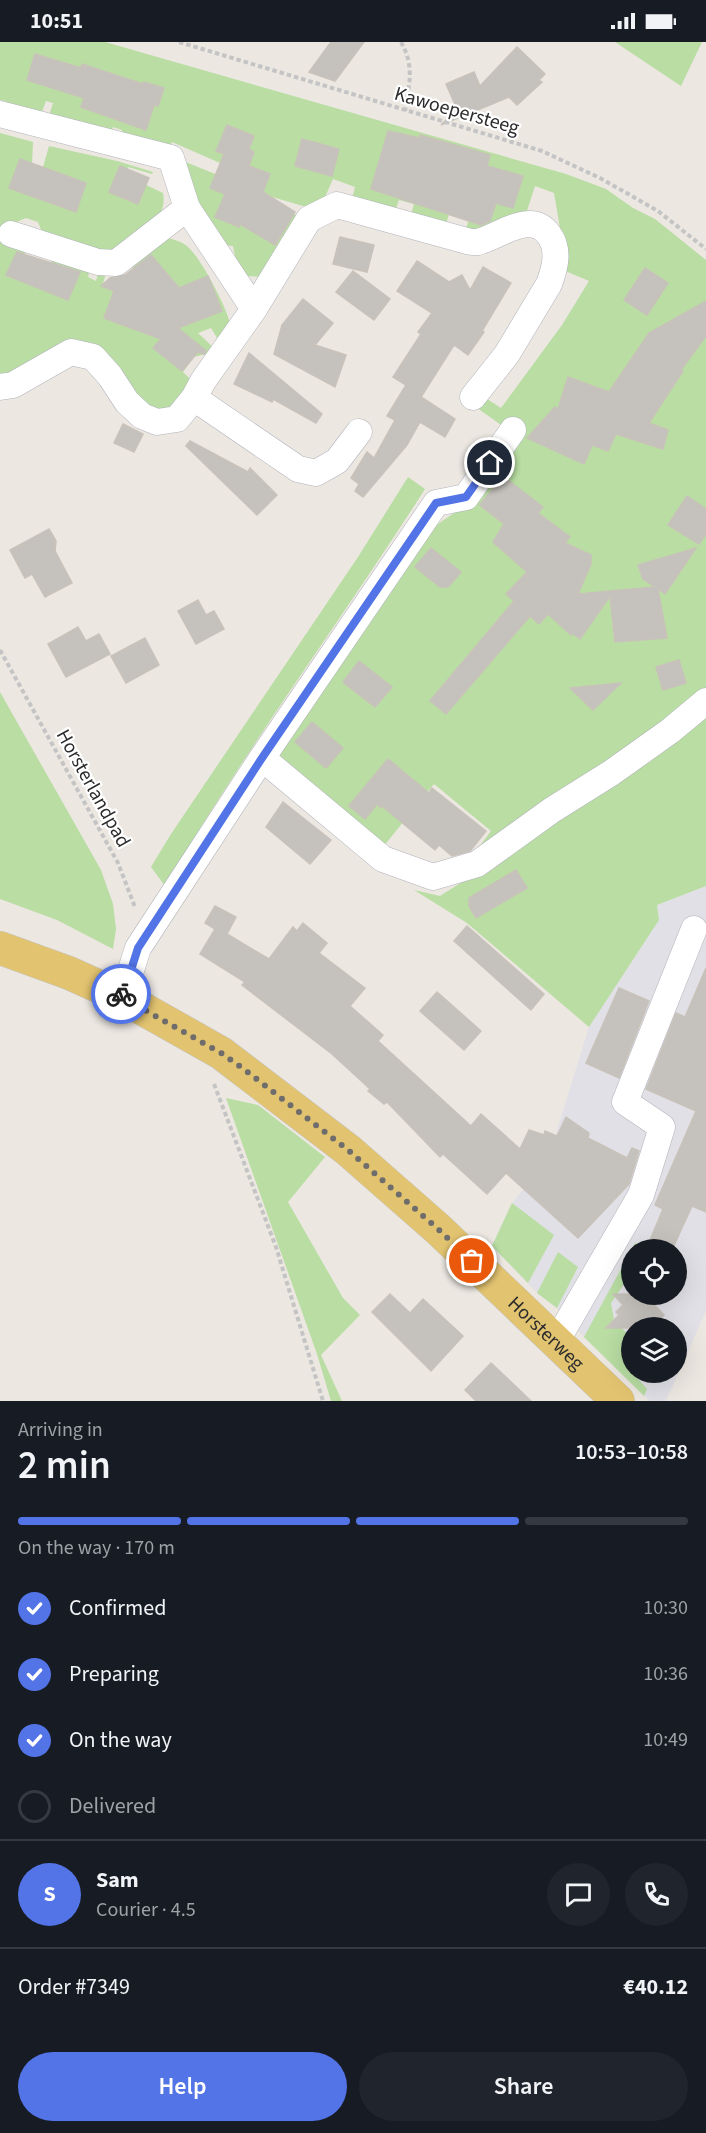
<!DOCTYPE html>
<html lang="en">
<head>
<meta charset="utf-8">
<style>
  body { margin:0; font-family:"Source Sans 3",sans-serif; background:#20242c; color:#f1f3f6; height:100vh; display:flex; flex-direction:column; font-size:22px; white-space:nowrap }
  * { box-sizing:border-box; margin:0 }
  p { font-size:20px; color:#9ea1a6 }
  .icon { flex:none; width:33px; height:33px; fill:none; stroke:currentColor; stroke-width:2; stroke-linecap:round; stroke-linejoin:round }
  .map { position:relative; height:1359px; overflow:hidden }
  .drawer { display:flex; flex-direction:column; background:#171b24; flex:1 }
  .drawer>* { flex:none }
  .tools { position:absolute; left:621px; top:1197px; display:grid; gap:12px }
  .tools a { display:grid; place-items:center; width:66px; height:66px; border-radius:50%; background:#171b24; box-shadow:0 6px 24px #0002; font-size:30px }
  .pin { position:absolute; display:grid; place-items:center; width:51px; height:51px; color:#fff; margin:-26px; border:3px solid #fff; border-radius:50%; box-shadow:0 2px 6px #0007 }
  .courier { position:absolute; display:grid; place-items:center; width:60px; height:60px; margin:-30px; border:4px solid #5374e7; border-radius:50%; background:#fff; color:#222; box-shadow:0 2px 8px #0007 }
  .overview em { font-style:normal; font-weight:600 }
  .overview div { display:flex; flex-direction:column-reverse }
  .overview { display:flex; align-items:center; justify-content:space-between; height:102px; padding:0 18px }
  h1 { font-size:39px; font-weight:600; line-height:45px }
  .bar { display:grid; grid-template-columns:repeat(4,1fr); gap:9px 6px; align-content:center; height:72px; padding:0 18px }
  .bar i { height:8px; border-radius:4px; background:#363941 }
  .bar .current { background:#5374e7 }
  .bar p { grid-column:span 4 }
  .line { display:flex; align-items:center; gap:15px; padding:0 18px; border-top:2px solid #363941 }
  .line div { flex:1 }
  .round { display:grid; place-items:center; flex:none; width:63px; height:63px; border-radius:32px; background:#20242c }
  ol { padding:0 18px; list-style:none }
  li { display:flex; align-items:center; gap:18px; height:66px }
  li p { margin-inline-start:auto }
  li .icon { padding:6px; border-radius:50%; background:#5374e7; color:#fff; stroke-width:4 }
  li:last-child { color:#9ea1a6 }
  li i { width:33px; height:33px; border:3px solid #363941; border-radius:50% }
  .primary-button { display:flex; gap:12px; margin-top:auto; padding:12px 18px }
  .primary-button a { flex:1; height:69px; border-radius:36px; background:#5374e7; color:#fff; font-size:24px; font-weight:600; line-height:69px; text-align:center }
  .primary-button a+a { background:#20242c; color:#f1f3f6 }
  .status { display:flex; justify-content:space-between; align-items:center; height:42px; padding:0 30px; background:#171b24; direction:ltr }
  .status svg { height:16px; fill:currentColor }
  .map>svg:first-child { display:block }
  .industrial { fill:#e1e0e6; fill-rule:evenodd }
  .green { fill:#b9dda3 }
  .building { fill:#c5c1bc; stroke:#c8c2ba; stroke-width:1.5 }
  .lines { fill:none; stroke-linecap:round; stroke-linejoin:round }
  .minor-casing { stroke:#b1b3bb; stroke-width:27 }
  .major-casing { stroke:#c4c4c4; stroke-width:34 }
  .path { stroke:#c4c4c4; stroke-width:4; stroke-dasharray:4.5 3; stroke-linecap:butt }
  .minor { stroke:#fff; stroke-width:26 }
  .major { stroke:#e2c370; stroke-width:33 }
  .done { stroke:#6f6d6b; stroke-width:6; stroke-dasharray:0 10.8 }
  .route { stroke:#5374e7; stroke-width:8 }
  .labels { text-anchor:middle; stroke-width:4.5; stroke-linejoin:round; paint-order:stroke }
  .street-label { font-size:20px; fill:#2c2c2c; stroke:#fff }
</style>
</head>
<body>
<div class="status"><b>10:51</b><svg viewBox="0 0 49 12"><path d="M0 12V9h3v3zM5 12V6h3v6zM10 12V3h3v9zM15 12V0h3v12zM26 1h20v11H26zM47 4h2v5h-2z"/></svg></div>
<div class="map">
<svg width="706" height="1359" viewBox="0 0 706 1359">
  <rect width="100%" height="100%" fill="#ece7e1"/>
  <path class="industrial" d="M706,844V1269L666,1359H650L584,1295L557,1266L537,1251L492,1204L512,1161L548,1117L589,985L659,878L657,863ZM632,1208H676V1252H632ZM632,1286H676V1330H632Z"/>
  <g class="green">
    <path d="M0,0H105L566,132L606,147L633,166L655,177L706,218V844L657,863L659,878L589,985L467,881L414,848L440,854L481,828L473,813L491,789L434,742L383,805L269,712L414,506L438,482L476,456L518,395L473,363L481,353L501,366L562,283L589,239L563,228L562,198L554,151L535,144L525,175L465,191L478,144L459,140L445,185L410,176L414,162L399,158L394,172L351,161L355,145L333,137L322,162L310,166L262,152L258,158L299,174L263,235L247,234L237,225L233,204L214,202L183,119L230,138L236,128L172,100L168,109L122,97V88L113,85L110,93L72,83L73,77L64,75L62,81L48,77L53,61L46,59L40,75L3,66L6,59L0,58Z"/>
    <path d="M615,0H702L681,44Z"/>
    <path d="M0,91L33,100L32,123L43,125L49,104L117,119L153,130L152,132L128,125L125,133L163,151C169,181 133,198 113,214L43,192L38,180L26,176L0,187Z"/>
    <path d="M0,189L27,205L19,227L45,237L53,215L90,226L88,235L96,239L99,228L107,229L103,241L134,254L148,239L124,219L165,195C174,198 183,199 190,207C202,219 226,264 230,281L219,299L211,286L198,291L217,309L194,315L183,330L192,339L174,364L157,372L88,306L0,339Z"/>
    <path d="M408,435L425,447C340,580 245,708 165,844L151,825L171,792L358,515Z"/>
    <path d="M0,650L101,828L113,862L116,887L113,907L57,878L0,857Z"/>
    <path d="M226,1056L258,1063L325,1115L288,1160L343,1256L360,1273L321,1313L342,1359H331L317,1312Z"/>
    <path d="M512,1161L554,1193L528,1241L492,1204Z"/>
    <path d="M635,1201L646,1207L632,1208L631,1232L611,1261L614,1278L631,1296L632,1330L647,1347L644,1354L584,1295Z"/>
    <path d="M558,1210L578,1225L557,1266L537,1251Z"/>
  </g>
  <g class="building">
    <path d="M331,0H364L335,39L309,30Z"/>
    <path d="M517,5L545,32L539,38L542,40L517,63L509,55L441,83L457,67L446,42L474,30L480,44Z"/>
    <path d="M35,12L81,26L82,22L143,42L144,40L164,46L158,64L154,63L146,88L81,65L84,56L27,38Z"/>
    <path d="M227,83L254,94L249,107L254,110L249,124L270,132L263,150L295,170L275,203L240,182L239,185L215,175L225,152L210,146L224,112L216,109Z"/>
    <path d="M388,89L420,96V93L490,113L487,124L523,134L513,166L496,161L490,179L481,183L371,147Z"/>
    <path d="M302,97L339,107L332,134L295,124Z"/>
    <path d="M20,117L86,141L76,170L9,146Z"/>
    <path d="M120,124L149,136L138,162L109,150Z"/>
    <path d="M340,195L374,203L367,230L333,222Z"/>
    <path d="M17,210L80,230L68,258L6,233Z"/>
    <path d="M151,213L179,246L208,234L222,269L178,286L206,309L204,312L198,310L182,329L153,306L161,297L104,276L114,249L101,244L110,236L125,233Z"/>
    <path d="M417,219L449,240L462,233L470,248L483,225L511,241L482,289L484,290L468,313L454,303L421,355L455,377L445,395L420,380L407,403L363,455L355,449L359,442L351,436L367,410L374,416L395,378L387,374L406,343L393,335L421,292L418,290L432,271L397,249Z"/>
    <path d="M645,226L668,241L647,273L624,258Z"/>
    <path d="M353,229L390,257L374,278L336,250Z"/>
    <path d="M303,257L333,281L315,303L346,313L335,345L274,312L282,283Z"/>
    <path d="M706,259V294L681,328L683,329L649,381L668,388L663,407L616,392L608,409L592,403L584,422L527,396L555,365L558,367L568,335L609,350L649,291Z"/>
    <path d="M249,311L322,372L316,381L273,357L272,360L234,342Z"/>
    <path d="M123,382L143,392L134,410L114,401Z"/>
    <path d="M190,399L248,430L250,426L277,453L257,473L186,404Z"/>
    <path d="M503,434L543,465L538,471L570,495L565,501L591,513V522L578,552L655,545L643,537L638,523L696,506L665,552L658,547L667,596L615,600L610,554L580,597L572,591L571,593L548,572L539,582L530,574L446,672L430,659L514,559L506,552L527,530L493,500L504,482L480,463Z"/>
    <path d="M687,454L706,467V492L699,502L668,483Z"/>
    <path d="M49,487L56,499L55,509L72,541L45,555L32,532L25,536L10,508Z"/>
    <path d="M431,506L461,530L448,545H440L415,525Z"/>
    <path d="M198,558L206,573L214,569L224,587L196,602L178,569Z"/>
    <path d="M78,585L86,599L99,592L110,612L66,635L48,602Z"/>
    <path d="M145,596L159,623L126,641L111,614Z"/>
    <path d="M679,618L686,641L663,648L656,625Z"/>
    <path d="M359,619L392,645L375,665L343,640Z"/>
    <path d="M621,641L593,668L570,646Z"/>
    <path d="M312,680L343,706L326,726L295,700Z"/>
    <path d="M388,717L429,751L432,746L486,789L470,809L452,814L439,803L435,808L382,764L381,766L377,762L365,777L349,764Z"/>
    <path d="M283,760L331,798L310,822L266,785Z"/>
    <path d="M516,828L527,846L476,876L469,864V856Z"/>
    <path d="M215,864L236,875L227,892L269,917L293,885L297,889L303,881L327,901L319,911L365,946L350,964L383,993L378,999L471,1084L481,1072L520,1107L529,1088L544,1093L545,1089L557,1094L566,1075L589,1091L588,1096L627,1116L632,1106L639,1109L629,1142L578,1196L506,1131L487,1152L443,1112L440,1115L387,1060L384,1062L368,1049L370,1047L332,1012L242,943L245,940L200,912L215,887L205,881Z"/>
    <path d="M467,884L544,952L531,968L454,899Z"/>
    <path d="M706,926V1170L692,1164L672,1208H646L663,1167L655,1163L696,1069L646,1047L676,971L685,975Z"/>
    <path d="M619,946L649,959L619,1036L586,1021Z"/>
    <path d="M437,950L481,989L464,1008L420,969Z"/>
    <path d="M390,1252L410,1271L423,1257L463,1294L431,1329L372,1270Z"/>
    <path d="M613,1252H644L664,1273L652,1286H606L619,1273L616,1270L623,1263Z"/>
    <path d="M491,1321L507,1336L531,1359H476L465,1348Z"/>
  </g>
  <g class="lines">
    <g class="minor-casing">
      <g id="minor">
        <path d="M0,72L171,116L187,166L254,267L203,339L194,356L177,377L157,380L142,374L127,360L110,334L93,315L71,310L13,343L0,345"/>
        <path d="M11,192L98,220L116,221L187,166"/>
        <path d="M254,267L309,177L337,163L467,199C472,200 477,201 481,199C501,193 532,168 549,193C560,208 555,226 549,242L507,312L473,355"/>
        <path d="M194,356L298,427L316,431L337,419L359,390"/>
        <path d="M262,716L383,817L433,835L477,822L552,768L611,731L670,689L706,659"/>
        <path d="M120,954L131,928L138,906L262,716L436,461L466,455L513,388"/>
        <path d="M556,1300L641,1153L662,1085L625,1060L694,887"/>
      </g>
    </g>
    <g class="major-casing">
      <g id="major">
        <path id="s1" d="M0,906L69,931L120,954L221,1011L348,1108L438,1187L618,1359"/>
      </g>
    </g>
    <g class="path">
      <path d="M179,0L542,109L600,136L658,169L706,207"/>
      <path d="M401,0C415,25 409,42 405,69"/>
      <path d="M0,608L118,821L135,865"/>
      <path d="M214,1042L276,1205L323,1359"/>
    </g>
    <use href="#minor" class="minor"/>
    <use href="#major" class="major"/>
  </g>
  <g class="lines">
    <path class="done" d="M121,952L120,954L221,1011L245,1028L348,1108L438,1187L472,1219"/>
    <path class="route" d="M121,952L131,928L138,906L262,716L436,461L466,455L490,421"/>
  </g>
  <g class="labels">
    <g class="street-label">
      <text transform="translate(457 68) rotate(16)" y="7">Kawoepersteeg</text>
      <text transform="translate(94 746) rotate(61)" y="7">Horsterlandpad</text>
      <text dy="7" stroke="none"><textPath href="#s1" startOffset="675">Horsterweg</textPath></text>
    </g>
  </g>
</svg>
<div class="tools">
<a><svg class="icon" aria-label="locate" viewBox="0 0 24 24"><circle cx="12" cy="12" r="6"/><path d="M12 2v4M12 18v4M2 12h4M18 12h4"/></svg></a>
<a><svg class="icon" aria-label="layers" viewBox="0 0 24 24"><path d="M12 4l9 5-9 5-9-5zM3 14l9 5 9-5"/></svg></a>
</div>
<div class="pin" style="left:472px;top:1219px;background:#ea580c"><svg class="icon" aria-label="bag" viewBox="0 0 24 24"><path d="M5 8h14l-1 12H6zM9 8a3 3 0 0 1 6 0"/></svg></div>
<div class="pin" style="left:490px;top:421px;background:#1f2937"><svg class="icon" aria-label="home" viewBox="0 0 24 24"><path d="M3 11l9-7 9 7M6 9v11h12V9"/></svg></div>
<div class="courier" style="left:121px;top:952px"><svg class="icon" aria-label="bike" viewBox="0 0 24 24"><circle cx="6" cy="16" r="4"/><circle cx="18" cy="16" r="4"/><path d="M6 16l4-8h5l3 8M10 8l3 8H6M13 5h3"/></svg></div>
</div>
<section class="drawer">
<div class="overview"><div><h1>2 min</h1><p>Arriving in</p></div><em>10:53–10:58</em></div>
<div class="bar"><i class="current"></i><i class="current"></i><i class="current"></i><i></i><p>On the way · 170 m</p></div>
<ol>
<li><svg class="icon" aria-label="check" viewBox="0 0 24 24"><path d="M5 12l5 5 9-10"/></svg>Confirmed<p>10:30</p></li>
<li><svg class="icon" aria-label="check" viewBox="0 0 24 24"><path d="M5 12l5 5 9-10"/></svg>Preparing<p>10:36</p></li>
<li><svg class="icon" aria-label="check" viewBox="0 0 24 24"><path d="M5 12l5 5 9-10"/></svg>On the way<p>10:49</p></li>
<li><i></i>Delivered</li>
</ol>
<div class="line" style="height:108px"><b class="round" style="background:#5374e7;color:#fff">S</b><div><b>Sam</b><p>Courier · 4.5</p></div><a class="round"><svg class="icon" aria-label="chat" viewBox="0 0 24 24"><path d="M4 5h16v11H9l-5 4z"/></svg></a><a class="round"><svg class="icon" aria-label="phone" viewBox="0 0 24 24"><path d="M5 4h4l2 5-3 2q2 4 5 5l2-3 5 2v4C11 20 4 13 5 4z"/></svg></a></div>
<div class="line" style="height:78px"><div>Order #7349</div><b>€40.12</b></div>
<div class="primary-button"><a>Help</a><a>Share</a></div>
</section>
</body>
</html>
